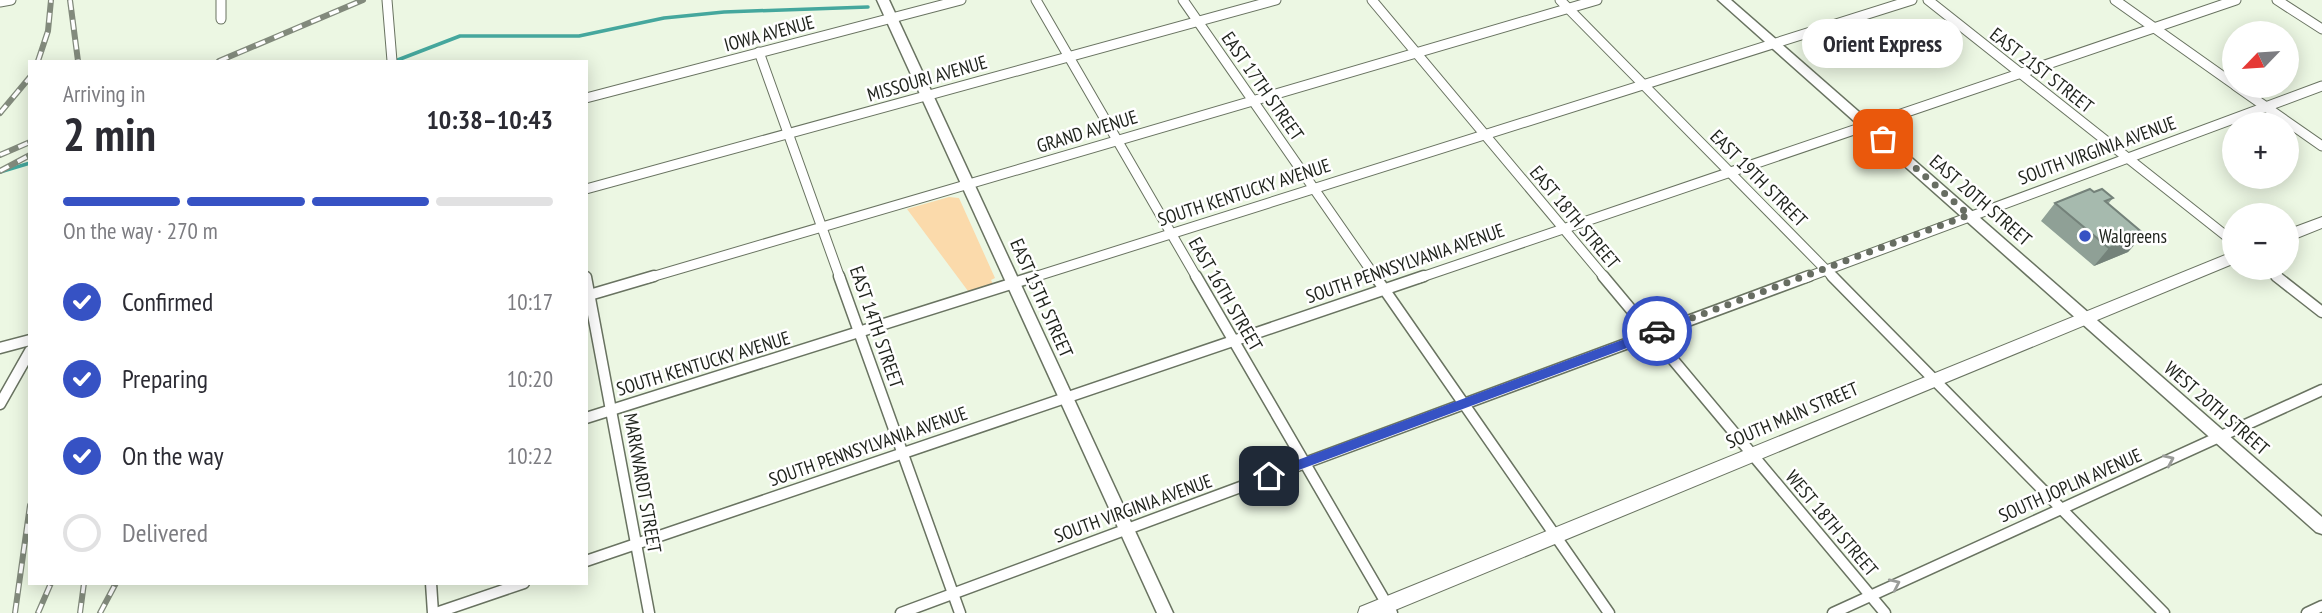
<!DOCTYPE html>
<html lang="en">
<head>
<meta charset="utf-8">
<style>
  body { margin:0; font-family:"PT Sans Narrow",sans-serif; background:#f2f2f3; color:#2b2b33; height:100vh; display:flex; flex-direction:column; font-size:26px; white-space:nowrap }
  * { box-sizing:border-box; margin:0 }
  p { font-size:23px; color:#7c7c81 }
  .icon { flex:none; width:38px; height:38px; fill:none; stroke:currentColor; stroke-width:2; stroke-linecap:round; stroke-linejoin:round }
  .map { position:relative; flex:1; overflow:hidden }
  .sheet { position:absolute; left:28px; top:60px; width:560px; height:525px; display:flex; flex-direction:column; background:#fff; border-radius:0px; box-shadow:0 4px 18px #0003 }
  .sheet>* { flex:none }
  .needle { width:46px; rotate:245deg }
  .fabs { position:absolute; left:2222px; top:21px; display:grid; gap:14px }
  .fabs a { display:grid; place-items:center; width:77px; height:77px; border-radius:50%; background:#fff; box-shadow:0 4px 18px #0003; font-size:35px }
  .pin { position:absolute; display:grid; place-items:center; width:60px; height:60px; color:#fff; margin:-30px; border-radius:14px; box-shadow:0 4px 10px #0006 }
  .courier { position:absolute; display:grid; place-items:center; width:70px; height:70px; margin:-35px; border:5px solid #3652c4; border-radius:50%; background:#fff; color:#222; box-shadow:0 2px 9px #0007 }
  .bubble { position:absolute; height:49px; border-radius:24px; background:#fff; box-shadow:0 4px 18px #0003; font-size:23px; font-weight:800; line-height:49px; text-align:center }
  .summary em { font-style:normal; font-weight:800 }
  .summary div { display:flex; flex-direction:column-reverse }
  .summary { display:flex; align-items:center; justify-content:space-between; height:119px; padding:0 35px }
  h1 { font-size:46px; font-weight:800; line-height:52px }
  .bar { display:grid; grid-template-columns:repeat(4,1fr); gap:10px 7px; align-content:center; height:84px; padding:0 35px }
  .bar i { height:9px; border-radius:5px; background:#e1e1e2 }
  .bar .selected { background:#3652c4 }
  .bar p { grid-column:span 4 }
  ol { padding:0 35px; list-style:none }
  li { display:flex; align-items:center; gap:21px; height:77px }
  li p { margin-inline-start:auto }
  li .icon { padding:7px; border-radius:50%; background:#3652c4; color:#fff; stroke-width:4 }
  li:last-child { color:#7c7c81 }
  li i { width:38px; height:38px; border:4px solid #e1e1e2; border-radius:50% }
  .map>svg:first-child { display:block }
  .green { fill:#fbdaab }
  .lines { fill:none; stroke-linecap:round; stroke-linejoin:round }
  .stream { stroke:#45a79d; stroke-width:3.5 }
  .street-far1-casing { stroke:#697361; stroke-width:11 }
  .street-casing { stroke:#697361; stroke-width:13 }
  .secondary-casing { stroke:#697361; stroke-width:3 }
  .primary-casing { stroke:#697361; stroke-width:2 }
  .street-far1 { stroke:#fff; stroke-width:9 }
  .street { stroke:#fff; stroke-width:10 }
  .secondary { fill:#fff; fill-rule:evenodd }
  .primary { fill:#fff; fill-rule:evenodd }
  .rail-casing { stroke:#828a7c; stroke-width:6 }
  .rail { stroke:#fff; stroke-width:3.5; stroke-dasharray:10; stroke-linecap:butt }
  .wall { fill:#8fa096 }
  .shaded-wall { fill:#74827a }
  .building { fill:#a6baae; stroke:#74827a; stroke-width:2 }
  .oneway { stroke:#9a9c99 }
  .route { fill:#3652c4 }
  .done { stroke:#676d62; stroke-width:7; stroke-dasharray:0 12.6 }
  .poi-dot { fill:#3652c4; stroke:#fff; stroke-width:2.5 }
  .labels { text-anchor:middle; stroke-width:5; stroke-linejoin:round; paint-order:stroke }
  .street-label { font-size:19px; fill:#1f231c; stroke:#fff }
  .poi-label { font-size:19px; fill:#1f231c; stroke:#fff; text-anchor:start }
</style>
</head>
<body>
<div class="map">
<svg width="2322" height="613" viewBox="0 0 2322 613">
  <rect width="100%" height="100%" fill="#ecf7e3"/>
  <path class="green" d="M949,197L959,198L995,278L991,280L993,284L968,291L907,209Z"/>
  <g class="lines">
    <g class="stream">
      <path d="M395,61L460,36H579L664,18L724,12L868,7"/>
      <path d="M0,172L30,163"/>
    </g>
    <g class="street-far1-casing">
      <g id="street-far1">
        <path d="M221,0V19"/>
        <path d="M387,0L392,61"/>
        <path d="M1036,0L1197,278"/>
        <path d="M1183,0L1376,278"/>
        <path d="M1372,0L1605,278"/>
        <path d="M1560,0L1834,278"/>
        <path d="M1928,0L2235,243"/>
        <path d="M2115,0L2235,85"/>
        <path d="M2277,0L2322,29"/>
        <path d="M0,2L11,0"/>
        <path d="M759,52L840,278"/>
        <path d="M2236,86L2322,146"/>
        <path d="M586,98L961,0"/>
        <path d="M586,189L1276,0"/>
        <path d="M2266,268L2279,278"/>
        <path d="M648,278L1597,0"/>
        <path d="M1031,278L1912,0"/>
        <path d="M1419,278L2236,0"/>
        <path d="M1805,278L2322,86"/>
      </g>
    </g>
    <g class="street-casing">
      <g id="street">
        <path d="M839,276L960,613"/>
        <path d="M1196,276L1392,613"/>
        <path d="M1375,276L1609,613"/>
        <path d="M1603,276L1885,613"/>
        <path d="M1832,276L2164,613"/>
        <path d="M2276,276L2322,312"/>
        <path d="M586,277L649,613"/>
        <path d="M586,296L654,276"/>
        <path d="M0,348L30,340"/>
        <path d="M0,404L30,351"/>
        <path d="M586,418L1036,276"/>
        <path d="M586,561L1424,276"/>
        <path d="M431,583L433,613"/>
        <path d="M436,613L524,583"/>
        <path d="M901,613L1809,276"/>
        <path d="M1833,613L2322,390"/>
        <path d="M2307,613L2322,606"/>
      </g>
    </g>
    <g class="secondary-casing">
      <g id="secondary">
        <path d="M877,0H889L1173,613H1157Z"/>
        <path d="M1718,0H1731L2322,517V534L2316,532Z"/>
      </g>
    </g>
    <g class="primary-casing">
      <g id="primary">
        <path d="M2322,217V228L2287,242V230Z"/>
        <path d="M2235,251V263L1388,613H1358L1360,607Z"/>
      </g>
    </g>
    <use href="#street-far1" class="street-far1"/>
    <use href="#street" class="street"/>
    <use href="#secondary" class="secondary"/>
    <use href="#primary" class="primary"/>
    <g class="rail-casing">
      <g id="rail">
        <path d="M70,0L78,61"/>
        <path d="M38,61L48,31L51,0"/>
        <path d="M219,61L363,0"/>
        <path d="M0,113L30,77"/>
        <path d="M0,155L30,142"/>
        <path d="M0,171L30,155"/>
        <path d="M15,613L30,505"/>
        <path d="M38,613L51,583"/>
        <path d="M80,613L84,583"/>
        <path d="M100,613L116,583"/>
      </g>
    </g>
    <use href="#rail" class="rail"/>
  </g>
  <path class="wall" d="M2094,192L2113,198L2108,204L2144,234L2128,252L2094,266L2041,221L2055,203Z"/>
  <path class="shaded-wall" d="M2144,234L2128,252L2094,266L2109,248Z"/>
  <path class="building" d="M2090,189L2094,192L2102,189L2113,198L2105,201L2144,234L2109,248L2055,203Z"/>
  <defs><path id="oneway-chevron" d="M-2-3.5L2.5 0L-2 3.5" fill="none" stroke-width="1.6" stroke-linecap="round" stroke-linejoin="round" transform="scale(1.75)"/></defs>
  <g class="oneway">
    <use href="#oneway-chevron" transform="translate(2169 460) rotate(-24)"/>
    <use href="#oneway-chevron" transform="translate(1895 584) rotate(-25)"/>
  </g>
  <path class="route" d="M1657,327L1662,328V335L1269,481L1263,476L1265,472Z"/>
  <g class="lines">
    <path class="done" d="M1657,331L1969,215L1883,139"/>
  </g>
  <circle class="poi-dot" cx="2085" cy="236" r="7"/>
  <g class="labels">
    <g class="street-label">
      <text transform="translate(769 33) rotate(-15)" y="7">IOWA AVENUE</text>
      <text transform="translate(2042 70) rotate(38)" y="7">EAST 21ST STREET</text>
      <text transform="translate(927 78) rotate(-16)" y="7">MISSOURI AVENUE</text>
      <text transform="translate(1263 86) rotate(55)" y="7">EAST 17TH STREET</text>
      <text transform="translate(1087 131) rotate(-17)" y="7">GRAND AVENUE</text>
      <text transform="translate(2097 150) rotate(-20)" y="7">SOUTH VIRGINIA AVENUE</text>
      <text transform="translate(1759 178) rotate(45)" y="7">EAST 19TH STREET</text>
      <text transform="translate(1244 192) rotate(-18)" y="7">SOUTH KENTUCKY AVENUE</text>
      <text transform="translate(1981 200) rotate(41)" y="7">EAST 20TH STREET</text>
      <text transform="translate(1575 217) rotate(50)" y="7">EAST 18TH STREET</text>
      <text transform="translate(1405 263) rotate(-19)" y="7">SOUTH PENNSYLVANIA AVENUE</text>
      <text transform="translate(1226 294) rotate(60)" y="7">EAST 16TH STREET</text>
      <text transform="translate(1042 298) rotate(66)" y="7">EAST 15TH STREET</text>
      <text transform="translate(877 327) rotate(71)" y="7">EAST 14TH STREET</text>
      <text transform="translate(703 363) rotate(-17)" y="7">SOUTH KENTUCKY AVENUE</text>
      <text transform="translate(2217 408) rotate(41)" y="7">WEST 20TH STREET</text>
      <text transform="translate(1792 415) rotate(-23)" y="7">SOUTH MAIN STREET</text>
      <text transform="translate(868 446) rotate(-19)" y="7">SOUTH PENNSYLVANIA AVENUE</text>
      <text transform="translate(643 483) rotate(80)" y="7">MARKWARDT STREET</text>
      <text transform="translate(2070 485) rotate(-24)" y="7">SOUTH JOPLIN AVENUE</text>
      <text transform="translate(1133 508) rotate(-20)" y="7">SOUTH VIRGINIA AVENUE</text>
      <text transform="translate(1832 523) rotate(50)" y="7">WEST 18TH STREET</text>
    </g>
    <g class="poi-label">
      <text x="2099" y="243">Walgreens</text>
    </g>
  </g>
</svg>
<div class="fabs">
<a><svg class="needle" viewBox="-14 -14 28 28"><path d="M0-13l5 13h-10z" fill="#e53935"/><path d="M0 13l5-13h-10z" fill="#7c7c81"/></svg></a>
<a>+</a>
<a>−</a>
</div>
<div class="pin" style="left:1883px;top:139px;background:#ea580c"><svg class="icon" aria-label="bag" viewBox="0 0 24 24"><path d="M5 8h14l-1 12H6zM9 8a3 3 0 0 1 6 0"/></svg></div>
<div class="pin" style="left:1269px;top:476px;background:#1f2937"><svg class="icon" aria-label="home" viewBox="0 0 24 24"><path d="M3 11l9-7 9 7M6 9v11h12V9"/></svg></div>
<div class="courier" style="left:1657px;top:331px"><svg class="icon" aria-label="car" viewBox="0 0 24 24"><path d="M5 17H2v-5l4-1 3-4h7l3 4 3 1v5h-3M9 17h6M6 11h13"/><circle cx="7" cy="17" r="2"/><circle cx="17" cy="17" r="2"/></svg></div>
<div class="bubble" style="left:1802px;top:19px;width:161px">Orient Express</div>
<section class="sheet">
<div class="summary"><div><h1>2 min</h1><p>Arriving in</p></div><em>10:38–10:43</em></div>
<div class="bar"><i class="selected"></i><i class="selected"></i><i class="selected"></i><i></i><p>On the way · 270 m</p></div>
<ol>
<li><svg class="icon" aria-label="check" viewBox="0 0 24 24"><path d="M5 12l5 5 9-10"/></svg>Confirmed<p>10:17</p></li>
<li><svg class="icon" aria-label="check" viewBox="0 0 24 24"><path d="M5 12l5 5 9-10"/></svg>Preparing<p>10:20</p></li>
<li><svg class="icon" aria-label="check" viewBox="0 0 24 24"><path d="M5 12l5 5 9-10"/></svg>On the way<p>10:22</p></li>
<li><i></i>Delivered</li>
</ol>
</section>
</div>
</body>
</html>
